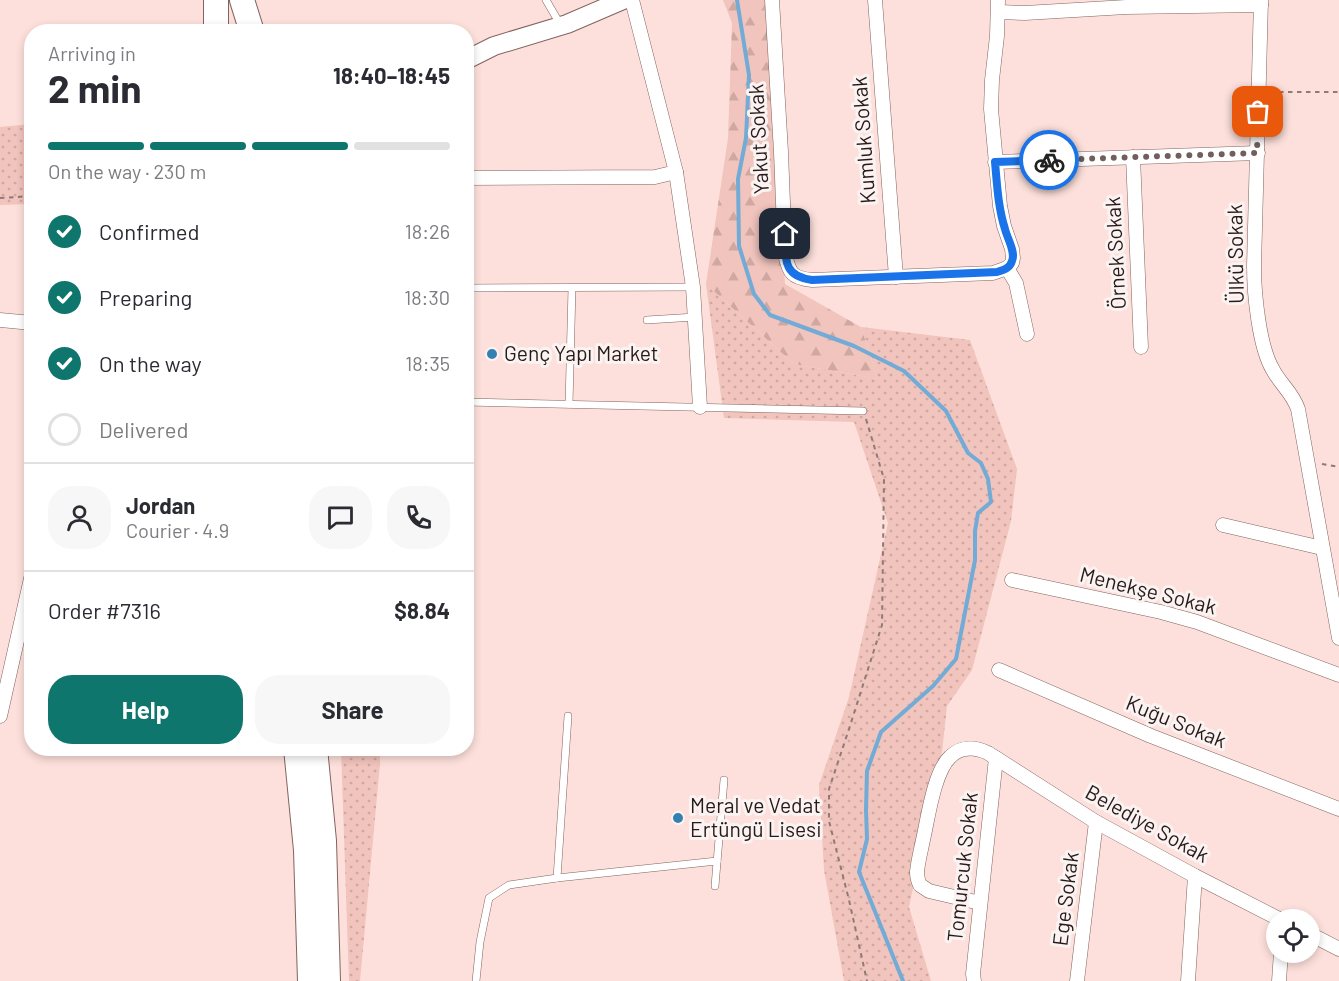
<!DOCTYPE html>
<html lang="en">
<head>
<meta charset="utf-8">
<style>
  body { margin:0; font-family:Barlow,sans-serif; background:#f7f7f7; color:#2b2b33; height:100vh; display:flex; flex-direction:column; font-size:22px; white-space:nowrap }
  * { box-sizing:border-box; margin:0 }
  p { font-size:20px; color:#7c7c81 }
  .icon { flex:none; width:33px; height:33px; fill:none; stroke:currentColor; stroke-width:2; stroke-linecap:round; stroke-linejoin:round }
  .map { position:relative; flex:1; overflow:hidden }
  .panel { position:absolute; left:24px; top:24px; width:450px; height:732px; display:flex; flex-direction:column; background:#fff; border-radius:24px; box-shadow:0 3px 9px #0003 }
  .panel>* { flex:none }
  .fabs { position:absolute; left:1266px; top:909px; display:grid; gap:12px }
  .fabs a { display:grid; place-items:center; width:54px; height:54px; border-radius:50%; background:#fff; box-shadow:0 3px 9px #0003; font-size:30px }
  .pin { position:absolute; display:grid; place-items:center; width:51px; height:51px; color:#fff; margin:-26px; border-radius:12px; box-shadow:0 3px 9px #0006 }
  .courier { position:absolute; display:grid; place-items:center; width:60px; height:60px; margin:-30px; border:4px solid #1a73e8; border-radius:50%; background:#fff; color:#222; box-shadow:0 2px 8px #0007 }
  .head em { font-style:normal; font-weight:700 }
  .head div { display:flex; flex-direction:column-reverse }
  .head { display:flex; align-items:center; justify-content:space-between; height:102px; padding:0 24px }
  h1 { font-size:39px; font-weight:700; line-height:45px }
  .bar { display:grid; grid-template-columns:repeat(4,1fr); gap:9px 6px; align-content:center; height:72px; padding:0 24px }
  .bar i { height:8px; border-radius:4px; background:#e1e1e2 }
  .bar .active { background:#0f766e }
  .bar p { grid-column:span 4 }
  .line { display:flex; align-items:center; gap:15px; padding:0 24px; border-top:2px solid #e1e1e2 }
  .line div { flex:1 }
  .round { display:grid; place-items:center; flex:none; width:63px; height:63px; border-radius:24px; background:#f7f7f7 }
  ol { padding:0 24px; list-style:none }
  li { display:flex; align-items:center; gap:18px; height:66px }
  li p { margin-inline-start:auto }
  li .icon { padding:6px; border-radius:50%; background:#0f766e; color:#fff; stroke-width:4 }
  li:last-child { color:#7c7c81 }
  li i { width:33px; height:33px; border:3px solid #e1e1e2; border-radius:50% }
  .primary-button { display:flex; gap:12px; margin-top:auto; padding:12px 24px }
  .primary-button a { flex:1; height:69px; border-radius:24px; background:#0f766e; color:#fff; font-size:24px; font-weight:700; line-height:69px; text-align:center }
  .primary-button a+a { background:#f7f7f7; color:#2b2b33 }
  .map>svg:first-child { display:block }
  .grass { fill:url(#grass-dots) }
  .forest { fill:url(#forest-firs) }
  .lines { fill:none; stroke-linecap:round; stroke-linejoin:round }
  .stream { stroke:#71abd6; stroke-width:4 }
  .service-casing { stroke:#82635e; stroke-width:8 }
  .minor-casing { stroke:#82635e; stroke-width:15 }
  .tertiary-casing { stroke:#82635e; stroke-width:20 }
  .trunk-casing { stroke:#82635e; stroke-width:26 }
  .path { stroke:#8f7a77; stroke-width:2; stroke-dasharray:4.5 4.5; stroke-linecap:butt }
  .service { stroke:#fff; stroke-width:7 }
  .minor { stroke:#fff; stroke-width:14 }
  .tertiary { stroke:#fff; stroke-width:18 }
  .trunk { stroke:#fff; stroke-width:24 }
  .done { stroke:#725f5c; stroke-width:6; stroke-dasharray:0 10.8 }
  .route { stroke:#1a73e8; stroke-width:8 }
  .poi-dot { fill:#3480b3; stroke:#faf3f2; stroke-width:2 }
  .labels { text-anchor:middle; stroke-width:6; stroke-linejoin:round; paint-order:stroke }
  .street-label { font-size:21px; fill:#271a18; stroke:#faf3f2 }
  .poi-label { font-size:21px; fill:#271a18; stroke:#faf3f2; text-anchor:start }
</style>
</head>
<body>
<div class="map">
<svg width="1339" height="981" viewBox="0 0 1339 981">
  <defs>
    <pattern id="grass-dots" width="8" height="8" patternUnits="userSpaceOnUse" patternTransform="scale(1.5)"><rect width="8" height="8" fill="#f1c4bd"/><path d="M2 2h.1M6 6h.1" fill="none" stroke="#cfa8a2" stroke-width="1.8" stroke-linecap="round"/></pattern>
    <pattern id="forest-firs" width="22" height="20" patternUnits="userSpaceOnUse" patternTransform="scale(1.5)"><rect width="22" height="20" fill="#f1c4bd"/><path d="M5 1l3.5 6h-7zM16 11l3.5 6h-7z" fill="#cfa8a2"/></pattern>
  </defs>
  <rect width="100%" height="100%" fill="#fde0db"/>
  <g class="grass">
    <path d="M31,124V204L0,205V127Z"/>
    <path d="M706,284L794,364L878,379L861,327L970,340L1017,469L1011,521L972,670L947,706L942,752L909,907L931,981H844L824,870L819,785L849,697L888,523L854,422L724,418Z"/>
    <path d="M341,749H380V764L360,981H349Z"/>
  </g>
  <path class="forest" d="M723,0H773L780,8L783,80L780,195L785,284L861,327L878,379L794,364L706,284L728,138L732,23Z"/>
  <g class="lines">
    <path class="stream" d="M737,0L749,75L746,138L738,179L739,246L754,294L770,315L854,346L904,371L946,411L968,453L981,463L988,479L991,502L978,513L975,531V560L956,659L933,686L881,732L867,771L866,810L867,839L859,872L903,981"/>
    <g class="service-casing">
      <g id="service">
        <path d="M546,0L560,24"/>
        <path d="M466,288L693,287"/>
        <path d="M647,320L695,317"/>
        <path d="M466,402L863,411"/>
        <path d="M569,404L572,288"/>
        <path d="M557,878L717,861"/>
        <path d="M715,886L724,780"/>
        <path d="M476,981L480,942L489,898L509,885L557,878L568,716"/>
      </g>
    </g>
    <g class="minor-casing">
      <g id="minor">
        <path d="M632,0L676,172L693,287L700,407"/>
        <path d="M772,0L781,152L785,254C789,273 792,278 812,280L993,273L1007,268"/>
        <path d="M875,0L896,277"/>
        <path d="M998,0L997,36L992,80L991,109L1000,206L1004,226L1012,249L1013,258L1012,263L1007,268"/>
        <path d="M1261,0L1254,266C1254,293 1259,347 1273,370C1281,385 1292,392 1298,409L1339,638"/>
        <path d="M999,12L1025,13L1126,7L1261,5"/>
        <path d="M1133,157L1141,347"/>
        <path d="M995,162L1258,153"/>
        <path d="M466,178L655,177L676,172"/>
        <path d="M1007,268L1016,283L1027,334"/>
        <path d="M0,320L32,323"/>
        <path d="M1223,525L1322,548"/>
        <path d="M1012,580L1161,612L1197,622L1339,675"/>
        <path d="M999,670L1151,736L1339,809"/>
        <path d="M0,716L32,574"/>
        <path d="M980,903L929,891L920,885C918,881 917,877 917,872C918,861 921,850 923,840C928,818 934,772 950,757C961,746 975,747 988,753L1096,822L1195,876L1281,920"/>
        <path d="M1310,934L1339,949"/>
        <path d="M974,981L973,974L996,758"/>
        <path d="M1077,981L1096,822"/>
        <path d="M1188,981L1195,876"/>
        <path d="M1279,981L1281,952"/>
      </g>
    </g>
    <g class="tertiary-casing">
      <path id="tertiary" d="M466,60L494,46L567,24L623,0"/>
    </g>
    <g class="trunk-casing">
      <g id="trunk">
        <path d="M242,0L252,32"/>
        <path d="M216,32V0"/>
        <path d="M296,748L306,850L310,981"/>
        <path d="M315,748L324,841L328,981"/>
      </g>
    </g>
    <g class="path">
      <path d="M1270,92H1339"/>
      <path d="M0,198L32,196"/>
      <path d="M866,419L884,479L882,625L849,729L829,789V821L849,900L867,981"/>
      <path d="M1322,464L1339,467"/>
    </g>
    <use href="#service" class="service"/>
    <use href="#minor" class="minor"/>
    <use href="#tertiary" class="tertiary"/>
    <use href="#trunk" class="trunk"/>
  </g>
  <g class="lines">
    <path class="done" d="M1049,160L1257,153L1258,112"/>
    <path class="route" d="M785,234C786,259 782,276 812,280L997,272C1004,270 1010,268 1012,261C1016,252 1007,238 1005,229C998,207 997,184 995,162L1049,160"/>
  </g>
  <g class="poi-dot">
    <circle cx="492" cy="354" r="6"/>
    <circle cx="678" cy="818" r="6"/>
  </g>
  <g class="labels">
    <g class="street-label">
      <text transform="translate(759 139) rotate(-93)" y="7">Yakut Sokak</text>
      <text transform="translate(864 140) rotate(-94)" y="7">Kumluk Sokak</text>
      <text transform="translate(1116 253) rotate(-93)" y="7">Örnek Sokak</text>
      <text transform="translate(1236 254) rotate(-91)" y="7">Ülkü Sokak</text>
      <text transform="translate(1148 591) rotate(14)" y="7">Menekşe Sokak</text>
      <text transform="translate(1176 722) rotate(22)" y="7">Kuğu Sokak</text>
      <text transform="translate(1147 824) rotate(29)" y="7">Belediye Sokak</text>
      <text transform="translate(963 867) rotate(-84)" y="7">Tomurcuk Sokak</text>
      <text transform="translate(1066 899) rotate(-83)" y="7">Ege Sokak</text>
    </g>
    <g class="poi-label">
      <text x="504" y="361">Genç Yapı Market</text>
      <text x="690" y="813">Meral ve Vedat<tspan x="690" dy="24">Ertüngü Lisesi</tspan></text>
    </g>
  </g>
</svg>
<div class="fabs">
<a><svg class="icon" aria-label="locate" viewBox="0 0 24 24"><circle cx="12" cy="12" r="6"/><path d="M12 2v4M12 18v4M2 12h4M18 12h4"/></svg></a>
</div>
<div class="pin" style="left:1258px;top:112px;background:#ea580c"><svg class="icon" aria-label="bag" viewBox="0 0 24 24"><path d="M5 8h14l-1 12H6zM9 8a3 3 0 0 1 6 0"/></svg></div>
<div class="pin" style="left:785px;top:234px;background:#1f2937"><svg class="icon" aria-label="home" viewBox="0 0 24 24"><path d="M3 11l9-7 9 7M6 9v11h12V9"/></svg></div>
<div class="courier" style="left:1049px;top:160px"><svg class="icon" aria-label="bike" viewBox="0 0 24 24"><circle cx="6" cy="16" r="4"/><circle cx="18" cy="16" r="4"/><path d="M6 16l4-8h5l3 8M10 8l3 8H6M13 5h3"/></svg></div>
<section class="panel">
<div class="head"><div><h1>2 min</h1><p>Arriving in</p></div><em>18:40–18:45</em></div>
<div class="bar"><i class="active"></i><i class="active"></i><i class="active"></i><i></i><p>On the way · 230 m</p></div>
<ol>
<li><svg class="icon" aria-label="check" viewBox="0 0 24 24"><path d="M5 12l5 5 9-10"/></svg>Confirmed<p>18:26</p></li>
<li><svg class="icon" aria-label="check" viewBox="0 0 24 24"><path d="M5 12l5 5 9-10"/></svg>Preparing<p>18:30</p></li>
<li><svg class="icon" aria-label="check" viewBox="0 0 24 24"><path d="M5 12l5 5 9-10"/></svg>On the way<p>18:35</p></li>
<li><i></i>Delivered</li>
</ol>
<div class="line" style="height:108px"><a class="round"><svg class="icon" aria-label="person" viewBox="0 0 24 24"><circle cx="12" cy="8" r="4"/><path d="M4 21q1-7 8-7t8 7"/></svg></a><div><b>Jordan</b><p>Courier · 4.9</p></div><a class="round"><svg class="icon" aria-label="chat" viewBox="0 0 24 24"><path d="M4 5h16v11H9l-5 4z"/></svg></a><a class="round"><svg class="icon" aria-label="phone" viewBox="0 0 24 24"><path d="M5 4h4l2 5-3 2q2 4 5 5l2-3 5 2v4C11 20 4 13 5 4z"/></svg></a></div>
<div class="line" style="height:78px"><div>Order #7316</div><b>$8.84</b></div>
<div class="primary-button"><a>Help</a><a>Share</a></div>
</section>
</div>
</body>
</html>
